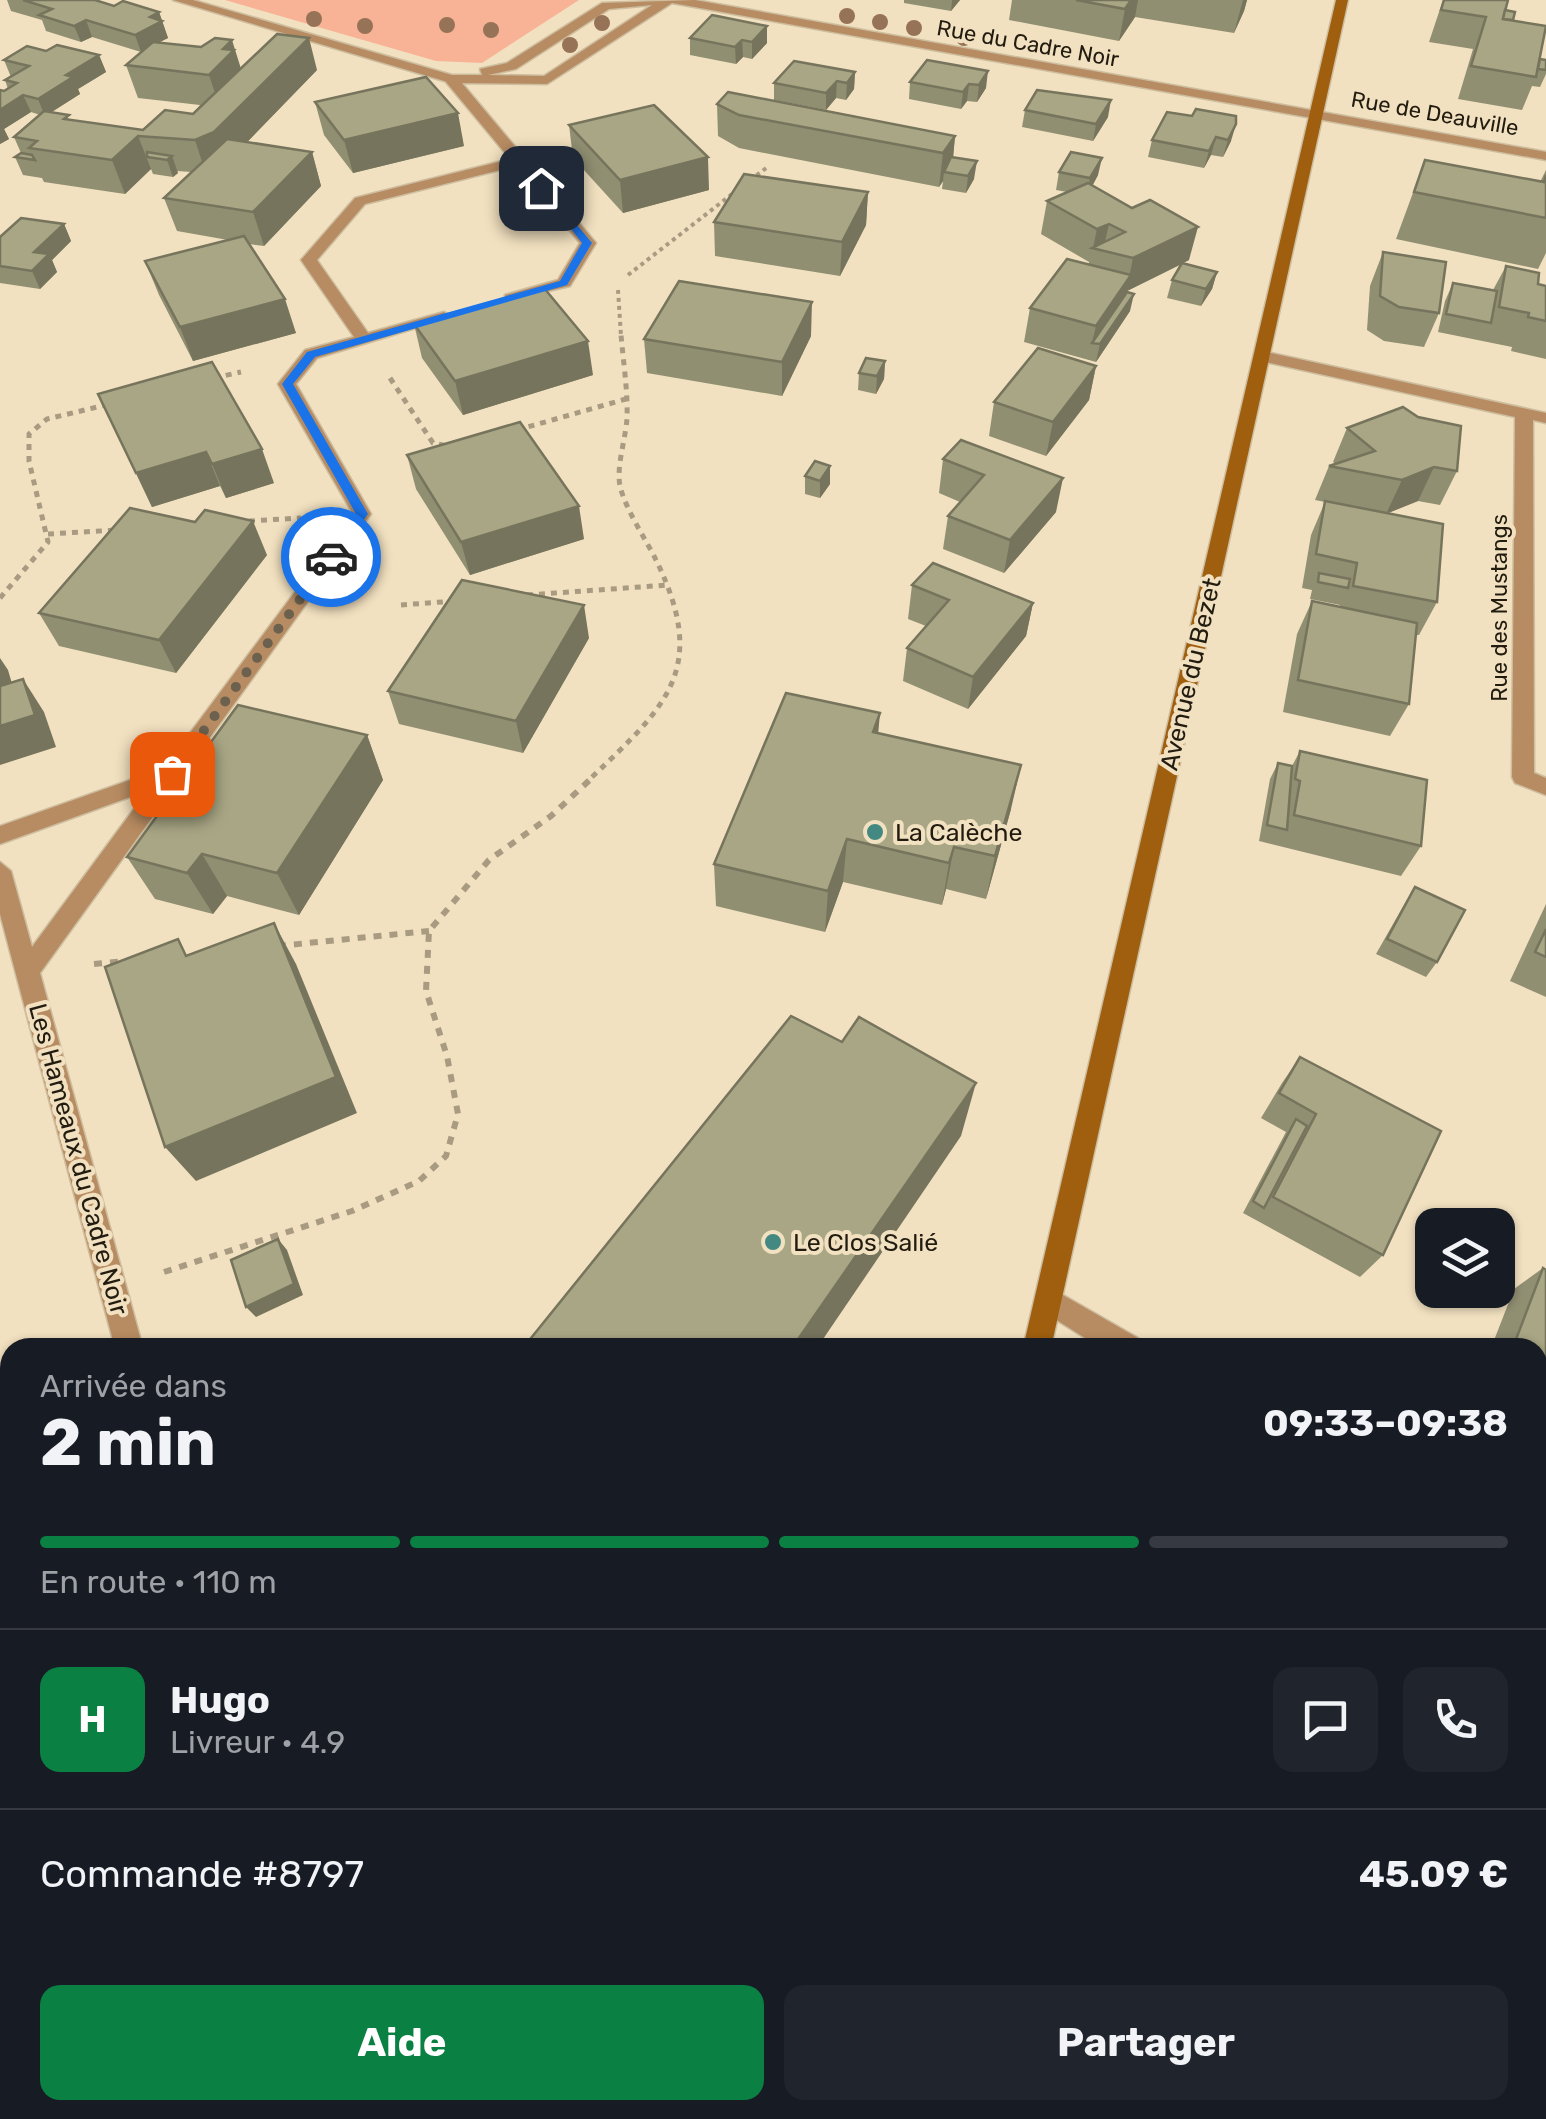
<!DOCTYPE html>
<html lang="fr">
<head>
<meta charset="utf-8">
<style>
  body { margin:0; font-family:Rubik,sans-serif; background:#20242c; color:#f1f3f6; height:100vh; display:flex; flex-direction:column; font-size:38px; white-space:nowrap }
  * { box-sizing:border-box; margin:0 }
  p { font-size:32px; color:#9ea1a6 }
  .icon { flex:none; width:55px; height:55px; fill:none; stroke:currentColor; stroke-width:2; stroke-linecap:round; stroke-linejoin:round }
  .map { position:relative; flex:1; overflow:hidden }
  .drawer { position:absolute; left:0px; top:1338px; width:1548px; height:782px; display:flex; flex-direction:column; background:#171b24; border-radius:30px 30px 0 0; box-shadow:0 2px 8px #0004 }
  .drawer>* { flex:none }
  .fabs { position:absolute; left:1415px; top:1208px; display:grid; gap:20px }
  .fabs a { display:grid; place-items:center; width:100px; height:100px; border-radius:20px; background:#171b24; box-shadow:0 2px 8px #0004; font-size:50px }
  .pin { position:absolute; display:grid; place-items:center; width:85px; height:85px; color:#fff; margin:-42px; border-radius:20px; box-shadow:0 5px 15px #0006 }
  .courier { position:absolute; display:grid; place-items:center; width:100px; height:100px; margin:-50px; border:8px solid #1a73e8; border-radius:50%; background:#fff; color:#222; box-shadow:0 2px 12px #0007 }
  .summary em { font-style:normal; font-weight:700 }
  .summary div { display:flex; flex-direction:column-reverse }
  .summary { display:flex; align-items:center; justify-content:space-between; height:170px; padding:0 40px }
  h1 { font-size:65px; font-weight:700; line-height:75px }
  .bar { display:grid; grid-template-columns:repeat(4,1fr); gap:15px 10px; align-content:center; height:120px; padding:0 40px }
  .bar i { height:12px; border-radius:8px; background:#363941 }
  .bar .selected { background:#0b8043 }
  .bar p { grid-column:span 4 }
  .line { display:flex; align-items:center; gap:25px; padding:0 40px; border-top:2px solid #363941 }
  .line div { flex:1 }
  .round { display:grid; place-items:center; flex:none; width:105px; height:105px; border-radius:20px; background:#20242c }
  .cta { display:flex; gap:20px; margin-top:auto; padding:20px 40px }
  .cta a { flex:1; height:115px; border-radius:20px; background:#0b8043; color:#fff; font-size:40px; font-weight:700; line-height:115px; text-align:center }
  .cta a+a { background:#20242c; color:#f1f3f6 }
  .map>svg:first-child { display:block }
  .green { fill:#f8b396 }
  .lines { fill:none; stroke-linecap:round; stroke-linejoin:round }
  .lane-casing { stroke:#cdbea0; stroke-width:3 }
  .street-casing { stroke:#cdbea0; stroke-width:3 }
  .secondary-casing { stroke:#cdbea0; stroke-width:3 }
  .path-far3 { stroke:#a89b82; stroke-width:4; stroke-dasharray:4 4; stroke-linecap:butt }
  .path-far2 { stroke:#a89b82; stroke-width:5; stroke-dasharray:6 6; stroke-linecap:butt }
  .path-far1 { stroke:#a89b82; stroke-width:6; stroke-dasharray:8 8; stroke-linecap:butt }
  .path { stroke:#a89b82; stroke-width:9; stroke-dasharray:10 10; stroke-linecap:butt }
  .lane { fill:#b88c62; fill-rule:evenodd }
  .street { fill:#b88c62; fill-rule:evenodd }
  .secondary { fill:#a05f0f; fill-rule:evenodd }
  .tree { fill:#967256 }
  .wall { fill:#908f72 }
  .shaded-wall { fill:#76745c }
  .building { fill:#a8a684; stroke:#76745c; stroke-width:2.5 }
  .route { fill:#1a73e8 }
  .done { stroke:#6b614e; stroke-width:10; stroke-dasharray:0 18 }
  .poi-dot { fill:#438981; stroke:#f2e1c0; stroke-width:4 }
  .labels { text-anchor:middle; stroke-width:8; stroke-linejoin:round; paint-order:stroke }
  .far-street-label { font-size:22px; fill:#221c10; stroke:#f2e1c0 }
  .street-label { font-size:25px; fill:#221c10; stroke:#f2e1c0 }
  .poi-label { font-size:25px; fill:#221c10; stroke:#f2e1c0; text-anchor:start }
</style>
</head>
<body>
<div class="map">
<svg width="1546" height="2119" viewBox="0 0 1546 2119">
  <rect width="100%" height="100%" fill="#f2e1c0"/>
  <g class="green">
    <path d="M225,0H579L482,63L436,61Z"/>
    <path d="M0,1695L10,1704V2110H440L450,2119H0Z"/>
    <path d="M1102,2110H1352L1364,2119H1105Z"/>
  </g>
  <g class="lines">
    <g class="lane-casing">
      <g id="lane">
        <path d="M446,76H456L596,243L570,286L505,301V295L558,280L580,243L516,166L365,204L317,260L368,333L444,312L452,317L317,358L296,384L371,514L40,973L143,1348H115L0,914V862L11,871L32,947L147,791L0,844V826L164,768L353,514L278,384L305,350L354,337L301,260L355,198L510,159L446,82Z"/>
        <path d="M394,2110H433L429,2119H390Z"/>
      </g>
    </g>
    <g class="street-casing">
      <g id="street">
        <path d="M173,0H193L452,75H482L480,69L507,63L602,3L695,0L1546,152V160L672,3L547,84L451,83ZM652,5L544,76L488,75L516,69L609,9Z"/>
        <path d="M1262,351L1546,413V423L1533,420L1534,773L1546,778V795L1515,783L1512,777L1515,417L1256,360L1254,356Z"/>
        <path d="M1049,1287L1138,1338L1142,1348H1101L1039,1309L1035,1300L1039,1291Z"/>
        <path d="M1538,1574L1546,1578V1611L1538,1607Z"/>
      </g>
    </g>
    <g class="secondary-casing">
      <g id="secondary">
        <path d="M1336,0H1348L1051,1348H1023Z"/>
        <path d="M0,1461L10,1465V1499L0,1495Z"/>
        <path d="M698,2110H742L746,2119H702Z"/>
        <path d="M796,2110H834L830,2119H792Z"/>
      </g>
    </g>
    <g class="path-far3">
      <path d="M750,180L769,166"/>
      <path d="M628,275L736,191"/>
      <path d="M618,290L621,336"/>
    </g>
    <g class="path-far2">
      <path d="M214,378L241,372"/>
      <path d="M390,378L433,443L447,446"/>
      <path d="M517,430L626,399"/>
      <path d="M249,521L301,518"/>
      <path d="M48,534L117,530"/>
      <path d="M527,595L668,585"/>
      <path d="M0,598L48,542L29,461V434L47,419L110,404"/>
      <path d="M401,605L455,601"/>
      <path d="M592,777C668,705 708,668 657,562C646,539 626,511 620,486C616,466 626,438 627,418C628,390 623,361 621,334"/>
    </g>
    <g class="path-far1">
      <path d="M278,946L429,931"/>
      <path d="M94,964L126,961"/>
      <path d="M164,1272L352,1211L419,1181L446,1156L458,1114L447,1056L426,991L429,931L489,860L551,816L595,775"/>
    </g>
    <g class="path">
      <path d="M0,1640L10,1650"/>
      <path d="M503,2110L513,2119"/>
    </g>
    <use href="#lane" class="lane"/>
    <use href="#street" class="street"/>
    <use href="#secondary" class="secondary"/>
  </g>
  <g class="tree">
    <circle cx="847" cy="16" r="8"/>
    <circle cx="314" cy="19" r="8"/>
    <circle cx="880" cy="22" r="8"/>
    <circle cx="602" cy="23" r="8"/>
    <circle cx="447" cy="25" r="8"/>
    <circle cx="365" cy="26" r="8"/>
    <circle cx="914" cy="28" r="8"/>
    <circle cx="491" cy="30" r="8"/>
    <circle cx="964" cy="38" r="8"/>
    <circle cx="570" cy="45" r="8"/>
  </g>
  <g class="wall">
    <path d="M7,0H95L114,6L159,12L168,38L159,42L241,68L317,70L247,142L312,152L321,186L264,246L249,244L296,333L193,361L159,295L145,261L228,240L177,231L164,198L191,172L177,171L178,173L173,177L153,174L151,169L125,194L44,182L42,178L23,175L15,157L21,153L14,137L40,115L31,112L4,129L9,139L0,144V90L4,91L8,89L5,80L11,77L4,60L46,51L99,55L106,72L78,89L80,94L52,112L72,120L143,130L193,114L200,105L138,98L126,65L141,52L92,37L81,42L46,31L42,20L11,11Z"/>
    <path d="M904,0H960L951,11L904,3Z"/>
    <path d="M1012,0H1247L1244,11L1234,33L1135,17L1119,41L1009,20Z"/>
    <path d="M1443,0H1508L1505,10L1540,59L1546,60V74L1540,87L1532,86L1522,110L1458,99L1473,49L1429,42Z"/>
    <path d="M712,15L767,43L752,59L743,57L736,64L690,55V38Z"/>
    <path d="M927,60L986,88L977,102L967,101L961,109L909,99L910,82Z"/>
    <path d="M855,72L854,89L846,100L836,98L826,110L774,100V83Z"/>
    <path d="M315,102L464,146L353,173L324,135Z"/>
    <path d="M717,104L955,136L953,158L974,179L966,193L942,189L943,181L939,187L739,148L718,136Z"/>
    <path d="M1025,110L1108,117L1093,141L1022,127Z"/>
    <path d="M1167,112L1231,141L1223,157L1211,155L1204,168L1148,157L1152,140Z"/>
    <path d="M569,125L709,190L623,213L573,158Z"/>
    <path d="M1425,160L1540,182L1546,170V253L1538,269L1396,239Z"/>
    <path d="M1059,172L1098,175L1092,186L1189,260L1183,263L1217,272L1212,289L1201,306L1167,298L1172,280L1182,264L1127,291L1130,311L1096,362L1024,342L1030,308L1089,265V262L1041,234L1047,201L1067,192L1056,190Z"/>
    <path d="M868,192L866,225L840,276L715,256L714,222Z"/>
    <path d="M64,224L71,241L52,260L57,272L40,289L0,283V237Z"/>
    <path d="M1383,252L1439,313L1424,347L1384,341L1367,330L1370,286Z"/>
    <path d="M1506,266L1538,284L1546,286V359L1511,351L1512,347L1438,332L1445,301L1453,283L1493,290Z"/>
    <path d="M414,324L593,375L463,415L422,358Z"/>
    <path d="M811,336L782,396L647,373L644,339Z"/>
    <path d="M885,361L884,379L876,394L858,390L859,373Z"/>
    <path d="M1096,366L1089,400L1046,456L989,436L994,402Z"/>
    <path d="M98,394L274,483L226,498L220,486L152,507Z"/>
    <path d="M1347,428L1457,471L1440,505L1418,501L1387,513L1437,602L1419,635H1416L1409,704L1390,736L1283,712L1297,634L1312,601L1340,607V605L1310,599L1312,590L1302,588L1311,535L1325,502L1315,500L1329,466L1336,464L1333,462Z"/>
    <path d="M961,440L1056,512L1004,573L943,549L948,516L960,502L939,493L943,459Z"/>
    <path d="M407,455L584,539L470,575L416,489Z"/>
    <path d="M830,466V484L820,498L805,494V476Z"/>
    <path d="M267,555L176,673L59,646L39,613Z"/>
    <path d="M912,585L1033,603L1026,636L968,709L903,681L907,648L926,626L908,619Z"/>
    <path d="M589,638L523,753L399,724L388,691Z"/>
    <path d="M878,733L1011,809L986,899L946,889L942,905L843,882L825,932L716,906L714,864Z"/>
    <path d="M367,735L383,780L299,915L227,896L213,914L155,899L127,857Z"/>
    <path d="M1300,751L1421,846L1401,876L1259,841L1270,779L1278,763L1292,766Z"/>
    <path d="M1415,887L1437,962L1426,977L1376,954L1405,903Z"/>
    <path d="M1546,904V997L1510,981Z"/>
    <path d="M1300,1057L1383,1255L1360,1277L1243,1213L1286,1132L1261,1118L1282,1083Z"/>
    <path d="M1543,1268L1546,1270V1414L1538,1409V1348H1491L1514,1289Z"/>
    <path d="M1538,1829L1546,1834V2119L1532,2110H1538Z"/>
  </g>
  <g class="shaded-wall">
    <path d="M952,0H960L951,11Z"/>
    <path d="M1131,0H1138L1135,17L1119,41L1125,9Z"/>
    <path d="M1243,0H1247L1244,11L1234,33Z"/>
    <path d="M159,12L168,38L141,52L135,35L150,17Z"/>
    <path d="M86,20L92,37L81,42L74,26Z"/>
    <path d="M767,26V43L752,59V42Z"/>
    <path d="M309,38L317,70L225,165L206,174L195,140Z"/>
    <path d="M232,40L242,72L220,108L209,75L223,49Z"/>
    <path d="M742,40L743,57L736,64L735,47Z"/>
    <path d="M99,55L106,72L78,89L80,94L45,116L38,99L66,75Z"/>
    <path d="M988,71L986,88L977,102L979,85Z"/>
    <path d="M855,72L854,89L846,100L847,83Z"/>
    <path d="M837,81L836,98L826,110V93Z"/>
    <path d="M969,84L967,101L961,109L963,92Z"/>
    <path d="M23,95L31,112L4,129L9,139L0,144V110Z"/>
    <path d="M1111,100L1108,117L1093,141L1096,124Z"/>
    <path d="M458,113L464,146L353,173L344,140Z"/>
    <path d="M1236,124L1231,141L1223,157L1228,140Z"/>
    <path d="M138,136L151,169L125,194L112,160Z"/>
    <path d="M955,136L952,169L944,172L943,181L939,187L943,153Z"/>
    <path d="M1216,137L1211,155L1204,168L1209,151Z"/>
    <path d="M312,152L321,186L264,246L253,212Z"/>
    <path d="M172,156L178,173L173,177L167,160Z"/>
    <path d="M708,157L709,190L623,213L620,180Z"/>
    <path d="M1102,158L1098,175L1087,196L1090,178Z"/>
    <path d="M977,161L974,179L966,193L968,176Z"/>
    <path d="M868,192L866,225L840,276L842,242Z"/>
    <path d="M64,224L71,241L52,260L57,272L40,289L32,271L34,252Z"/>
    <path d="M1109,224L1103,250L1093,248L1097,229Z"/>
    <path d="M1198,227L1189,260L1127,291L1092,343L1096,326L1129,278L1133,258Z"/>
    <path d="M1217,272L1212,289L1201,306L1206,289Z"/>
    <path d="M1134,294L1130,311L1096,362L1100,344Z"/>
    <path d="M285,299L296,333L193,361L180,327Z"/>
    <path d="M812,302L811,336L782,396V362Z"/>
    <path d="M588,341L593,375L463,415L455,381Z"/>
    <path d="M885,361L884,379L876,394L877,376Z"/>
    <path d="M1096,366L1089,400L1046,456L1053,422Z"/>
    <path d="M262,449L274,483L226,498L212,464Z"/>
    <path d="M206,452L220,486L152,507L136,473Z"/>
    <path d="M830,466V484L820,498V481Z"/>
    <path d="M1434,467L1418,501L1386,514L1402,480Z"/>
    <path d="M1063,478L1056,512L1004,573L1010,540Z"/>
    <path d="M579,506L584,539L470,575L461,542Z"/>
    <path d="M253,521L267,555L176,673L159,640Z"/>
    <path d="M1033,603L1026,636L968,709L973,677Z"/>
    <path d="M584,605L589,638L523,753L516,721Z"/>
    <path d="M0,658L8,670L22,718L0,686Z"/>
    <path d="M23,679L44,712L56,747L0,765V726Z"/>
    <path d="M880,713L876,758L873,732Z"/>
    <path d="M367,735L383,780L299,915L277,873Z"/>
    <path d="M1021,765L1011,809L986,899L995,856Z"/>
    <path d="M847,839L843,882L825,932L828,891Z"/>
    <path d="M954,847L946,889L942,905L949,863Z"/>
    <path d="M202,854L227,896L213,914L187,873Z"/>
    <path d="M274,923L296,964L357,1113L196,1181L165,1147Z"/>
    <path d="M976,1083L961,1136L817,1348H792Z"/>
    <path d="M278,1239L287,1250L303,1295L256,1317L246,1307Z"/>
  </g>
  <g class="building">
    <path d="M23,0H95L114,6L123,1L159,12L150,17L162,21L135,35L86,20L74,26L39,15L52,9Z"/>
    <path d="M1076,0H1131L1125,9Z"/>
    <path d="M1444,0H1508L1503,19L1546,26L1536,77L1471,66L1486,17L1441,10Z"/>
    <path d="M1505,10L1515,12L1513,20L1503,19Z"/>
    <path d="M712,15L767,26L752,42L742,40L735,47L690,38Z"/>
    <path d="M277,34L309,38L214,132L195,140L138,136L112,160L29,148L37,141L14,137L44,111L69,115L64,119L143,130L165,110L193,114Z"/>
    <path d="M215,38L232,40L223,49L234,50L209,75L126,65L153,42L201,47Z"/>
    <path d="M57,45L99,55L66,75L73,77L38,99L23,95L0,110V90L4,91L17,83L5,80L29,66L4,60L27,46L46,51Z"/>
    <path d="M1540,59L1546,60V70L1538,69Z"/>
    <path d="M927,60L988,71L979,85L969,84L963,92L910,82Z"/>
    <path d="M794,61L855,72L847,83L837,81L826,93L774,83Z"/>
    <path d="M426,77L458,113L344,140L315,102Z"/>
    <path d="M1037,90L1111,100L1096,124L1025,110Z"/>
    <path d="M728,92L955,136L943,153L739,115L717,104Z"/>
    <path d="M654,105L708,157L620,180L569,125Z"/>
    <path d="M1196,109L1236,116V124L1228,140L1216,137L1209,151L1152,140L1167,112L1192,116Z"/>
    <path d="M227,139L312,152L253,212L164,198Z"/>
    <path d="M147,152L172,156L167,160L147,157Z"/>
    <path d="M1071,152L1102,158L1090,178L1059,172Z"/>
    <path d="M21,153L32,155L35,160L15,157Z"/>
    <path d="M951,157L977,161L968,176L944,172Z"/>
    <path d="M1425,160L1544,182L1546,175V218L1414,192Z"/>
    <path d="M744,174L868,192L842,242L714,222Z"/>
    <path d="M1088,183L1132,208L1150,200L1198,227L1133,258L1092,248L1125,232L1109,224L1097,229L1047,201Z"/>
    <path d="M21,218L64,224L34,252L49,254L32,271L0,266V237Z"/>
    <path d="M244,236L285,299L180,327L145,261Z"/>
    <path d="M1383,252L1446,262L1439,313L1399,307L1380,296Z"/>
    <path d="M1067,259L1131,275L1096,326L1030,308Z"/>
    <path d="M1182,263L1217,272L1206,289L1172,280Z"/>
    <path d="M1506,266L1539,273L1538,284L1546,286V321L1528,317L1529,313L1499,307Z"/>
    <path d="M679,281L812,302L782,362L644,339Z"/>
    <path d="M1453,283L1497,291L1491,323L1446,314Z"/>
    <path d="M544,288L588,341L455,381L414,324Z"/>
    <path d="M1127,292L1134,294L1100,344L1092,343Z"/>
    <path d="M1038,348L1096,366L1053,422L994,402Z"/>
    <path d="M866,358L885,361L877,376L859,373Z"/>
    <path d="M212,362L262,449L212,464L206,452L136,473L98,394Z"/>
    <path d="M1403,407L1418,417L1461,426L1457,471L1434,467L1402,480L1329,466L1375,451L1347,428Z"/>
    <path d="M520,422L579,506L461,542L407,455Z"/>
    <path d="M961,440L1063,478L1010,540L948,516L984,475L943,459Z"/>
    <path d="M815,461L830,466L820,481L805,476Z"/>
    <path d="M1325,501L1443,524L1437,602L1353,586L1357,563L1316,554Z"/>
    <path d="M130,508L195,522L205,510L253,521L159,640L39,613Z"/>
    <path d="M933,563L1033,603L973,677L907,648L949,600L912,585Z"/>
    <path d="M1319,573L1350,579L1348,588L1318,582Z"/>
    <path d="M462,580L584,605L516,721L388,691Z"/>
    <path d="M1312,601L1417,623L1409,704L1298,680Z"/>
    <path d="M23,679L35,715L0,726V686Z"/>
    <path d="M786,693L880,713L873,732L1021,765L995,856L954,847L949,863L847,839L828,891L714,864Z"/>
    <path d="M238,705L367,735L277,873L202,854L187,873L127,857Z"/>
    <path d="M1300,751L1427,780L1421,846L1294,815L1300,781L1295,779Z"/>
    <path d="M1278,763L1292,766L1287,830L1267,825Z"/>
    <path d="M1415,887L1465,910L1437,962L1387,939Z"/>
    <path d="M274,923L336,1077L165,1147L105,967L178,939L186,956Z"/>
    <path d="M1546,929V957L1535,952Z"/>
    <path d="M791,1016L842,1042L859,1017L976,1083L792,1348H523Z"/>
    <path d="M1300,1057L1441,1131L1383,1255L1273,1197L1316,1114L1279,1093Z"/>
    <path d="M1296,1119L1307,1126L1264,1208L1253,1201Z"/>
    <path d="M278,1239L294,1284L246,1307L231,1260Z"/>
    <path d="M1543,1268L1546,1270V1359L1538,1354V1348H1525L1515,1342Z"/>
    <path d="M1538,1829L1546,1834V1971L1538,1965Z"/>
    <path d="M1546,2036V2099L1538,2093V2064Z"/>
  </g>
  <path class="route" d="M538,186H545L592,243L567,285L315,357L293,384L368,514L335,560H326V554L356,514L282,384L307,352L560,281L582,243Z"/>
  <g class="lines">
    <path class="done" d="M172,774L331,557"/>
  </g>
  <g class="poi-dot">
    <circle cx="875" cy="832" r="10"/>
    <circle cx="773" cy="1242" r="10"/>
  </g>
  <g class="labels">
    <g class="far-street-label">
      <text transform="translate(1028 43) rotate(10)" y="8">Rue du Cadre Noir</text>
      <text transform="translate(1435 113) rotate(10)" y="8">Rue de Deauville</text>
      <text transform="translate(1499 608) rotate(-90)" y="8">Rue des Mustangs</text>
    </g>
    <g class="street-label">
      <text transform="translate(1190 674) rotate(-77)" y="9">Avenue du Bezet</text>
      <text transform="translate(79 1159) rotate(75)" y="9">Les Hameaux du Cadre Noir</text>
    </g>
    <g class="poi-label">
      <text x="895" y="841">La Calèche</text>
      <text x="793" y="1251">Le Clos Salié</text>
    </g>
  </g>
</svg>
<div class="fabs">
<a><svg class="icon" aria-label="layers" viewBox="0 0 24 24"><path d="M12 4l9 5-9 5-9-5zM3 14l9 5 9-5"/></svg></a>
</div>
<div class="pin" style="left:172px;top:774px;background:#ea580c"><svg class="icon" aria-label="bag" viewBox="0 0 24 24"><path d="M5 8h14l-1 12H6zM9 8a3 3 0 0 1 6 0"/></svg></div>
<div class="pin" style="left:541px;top:188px;background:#1f2937"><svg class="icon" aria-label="home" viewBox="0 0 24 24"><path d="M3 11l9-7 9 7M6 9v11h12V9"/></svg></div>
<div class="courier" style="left:331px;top:557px"><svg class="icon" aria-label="car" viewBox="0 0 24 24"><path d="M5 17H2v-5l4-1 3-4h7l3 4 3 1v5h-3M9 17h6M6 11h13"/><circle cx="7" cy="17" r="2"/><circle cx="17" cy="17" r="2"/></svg></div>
<section class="drawer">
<div class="summary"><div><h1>2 min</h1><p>Arrivée dans</p></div><em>09:33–09:38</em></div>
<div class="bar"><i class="selected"></i><i class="selected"></i><i class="selected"></i><i></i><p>En route · 110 m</p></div>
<div class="line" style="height:180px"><b class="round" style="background:#0b8043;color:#fff">H</b><div><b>Hugo</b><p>Livreur · 4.9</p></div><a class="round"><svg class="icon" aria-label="chat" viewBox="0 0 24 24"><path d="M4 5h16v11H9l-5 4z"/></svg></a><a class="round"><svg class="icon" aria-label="phone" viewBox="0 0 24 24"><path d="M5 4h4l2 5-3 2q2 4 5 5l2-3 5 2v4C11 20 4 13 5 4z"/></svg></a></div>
<div class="line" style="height:130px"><div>Commande #8797</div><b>45.09 €</b></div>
<div class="cta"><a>Aide</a><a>Partager</a></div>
</section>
</div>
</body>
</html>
